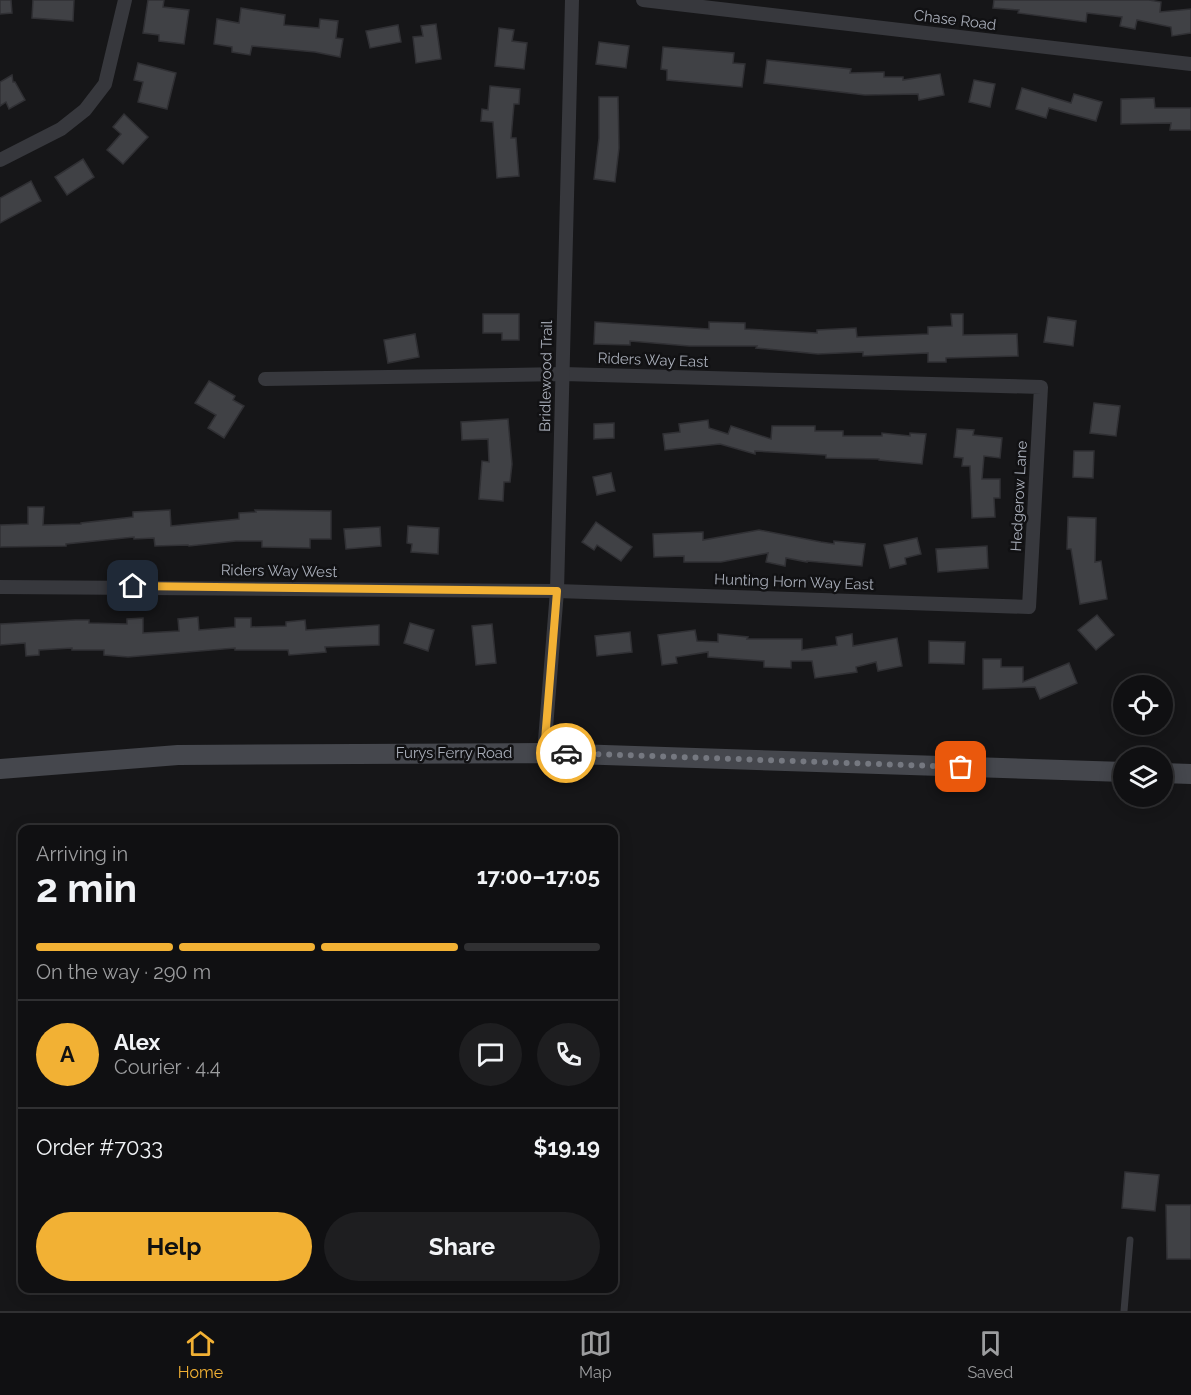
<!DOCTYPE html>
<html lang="en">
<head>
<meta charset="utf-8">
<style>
  body { margin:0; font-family:Raleway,sans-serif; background:#1e1e20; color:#f1f3f6; height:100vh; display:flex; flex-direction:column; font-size:22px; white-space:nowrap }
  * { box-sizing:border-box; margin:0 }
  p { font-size:20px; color:#9c9d9f }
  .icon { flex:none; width:33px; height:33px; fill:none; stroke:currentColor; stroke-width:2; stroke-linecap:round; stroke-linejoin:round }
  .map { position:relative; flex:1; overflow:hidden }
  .panel { position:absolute; left:18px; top:825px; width:600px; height:468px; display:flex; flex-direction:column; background:#101012; border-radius:12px; box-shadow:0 3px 15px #0003,0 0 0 2px #303032 }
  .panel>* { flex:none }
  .fabs { position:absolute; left:1113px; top:675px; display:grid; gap:12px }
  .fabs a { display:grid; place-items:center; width:60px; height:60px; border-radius:50%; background:#101012; box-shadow:0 3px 15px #0003,0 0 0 2px #303032; font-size:30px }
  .pin { position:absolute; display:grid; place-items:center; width:51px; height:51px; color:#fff; margin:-26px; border-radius:12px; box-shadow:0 3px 9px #0006 }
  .courier { position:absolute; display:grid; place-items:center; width:60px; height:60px; margin:-30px; border:4px solid #f2b134; border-radius:50%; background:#fff; color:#222; box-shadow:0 2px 8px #0007 }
  .headline em { font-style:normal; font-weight:700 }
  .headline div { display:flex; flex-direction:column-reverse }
  .headline { display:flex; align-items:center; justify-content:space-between; height:102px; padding:0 18px }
  h1 { font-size:39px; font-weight:700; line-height:45px }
  .bar { display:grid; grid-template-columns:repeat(4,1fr); gap:9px 6px; align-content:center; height:72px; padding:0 18px }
  .bar i { height:8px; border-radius:4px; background:#303032 }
  .bar .active { background:#f2b134 }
  .bar p { grid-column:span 4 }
  .line { display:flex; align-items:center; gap:15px; padding:0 18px; border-top:2px solid #303032 }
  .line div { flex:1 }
  .round { display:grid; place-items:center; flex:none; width:63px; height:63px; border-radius:32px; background:#1e1e20 }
  .button { display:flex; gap:12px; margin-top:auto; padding:12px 18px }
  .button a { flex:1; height:69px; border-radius:36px; background:#f2b134; color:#111; font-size:24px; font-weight:700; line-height:69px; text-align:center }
  .button a+a { background:#1e1e20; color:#f1f3f6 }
  .dock { display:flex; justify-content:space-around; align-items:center; height:84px; border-top:2px solid #303032; background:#101012; font-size:16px; color:#9c9d9f }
  .dock a { display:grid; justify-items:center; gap:3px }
  .dock .active { color:#f2b134 }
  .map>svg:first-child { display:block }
  .building { fill:#404145; stroke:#303034; stroke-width:1.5 }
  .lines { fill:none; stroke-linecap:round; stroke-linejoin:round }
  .lane { stroke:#37383d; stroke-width:7 }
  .street { stroke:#37383d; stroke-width:14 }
  .secondary { stroke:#45474d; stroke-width:20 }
  .done { stroke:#757880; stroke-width:6; stroke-dasharray:0 10.8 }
  .route { stroke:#f2b134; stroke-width:8 }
  .labels { text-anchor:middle; stroke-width:5; stroke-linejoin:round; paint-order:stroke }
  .street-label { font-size:15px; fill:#a8adb8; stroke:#111113 }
</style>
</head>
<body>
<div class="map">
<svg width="1191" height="1311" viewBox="0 0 1191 1311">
  <rect width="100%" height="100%" fill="#161618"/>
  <g class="building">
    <path d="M0,0H11L12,13L0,14Z"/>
    <path d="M33,0H74L73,21L32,18Z"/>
    <path d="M148,0H164L163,7L189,10L184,44L159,41V35L143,33Z"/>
    <path d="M994,0H1149L1161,2L1160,12L1191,9V33L1172,36L1171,27L1137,20L1135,29L1120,26L1122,17L1087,13L1086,22L1018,13L1019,10L993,8Z"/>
    <path d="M241,8L285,15L284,25L319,28L320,19L338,21L336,38L343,39L340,57L315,52L252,46L250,55L232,52V47L214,44L217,19L239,23Z"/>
    <path d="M436,24L441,59L416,63L413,37L423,36L421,26Z"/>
    <path d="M398,25L401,42L370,48L366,31Z"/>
    <path d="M499,28L514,30L512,41L527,43L524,69L495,66Z"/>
    <path d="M599,42L629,46L626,68L596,64Z"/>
    <path d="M663,47L734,53L733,63L745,64L742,87L667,80V70L661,69Z"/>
    <path d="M767,60L851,69L850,73L884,72V77H903V80L940,74L944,95L919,100L918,94L865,95L764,83Z"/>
    <path d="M138,63L176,73L167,109L138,102L143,82L134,80Z"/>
    <path d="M12,75L13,82H15L25,100L9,109L6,102L0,106V82Z"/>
    <path d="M974,80L995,84L990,107L969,102Z"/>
    <path d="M490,86L520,89L519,104H514L511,138H516L519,176L497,178L493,122L481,121L482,109L488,110Z"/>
    <path d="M1022,88L1071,103L1074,94L1102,102L1096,121L1049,108L1046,118L1016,109Z"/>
    <path d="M599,97H618L619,148L615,182L594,179L599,138Z"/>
    <path d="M1154,98L1155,108H1191V130H1170L1171,123L1121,124V99Z"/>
    <path d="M124,114L148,137L123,164L107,150L121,134L113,127Z"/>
    <path d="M83,159L94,177L67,195L55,177Z"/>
    <path d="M31,181L41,201L0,223V198Z"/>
    <path d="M483,314H519V340H502V333H483Z"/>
    <path d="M951,314H963V335L1017,334L1018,356L946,358V362H928V353L863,356V352L818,354L756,348L757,346H689L630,341V345L594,344L595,322L709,329V322L745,323V329L817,333V330L856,328L857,337L928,334V327L952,326Z"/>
    <path d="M1048,317L1076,321L1073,346L1044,342Z"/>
    <path d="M415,334L419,357L388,363L384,340Z"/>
    <path d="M209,381L235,396L233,400L244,406L224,438L208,428L216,415L195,403Z"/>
    <path d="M1094,403L1120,406L1116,436L1090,433Z"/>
    <path d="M508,419L512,464L510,482H504L503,501L479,499L482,461L489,462L488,439L462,440L461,422Z"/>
    <path d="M708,420L709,428L728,434L731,426L771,439L772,426H815V431H843V436H882V433L910,436V433L926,434L922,464L879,460V459L826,458V455L755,451V454L720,444L665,450L663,434L680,432L679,424Z"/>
    <path d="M614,423V438L594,439V424Z"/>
    <path d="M957,429L974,430L973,435L1002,438L1000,458L984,456L982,479H1000V498H994L995,517L972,518L970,466H962L963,458L954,457Z"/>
    <path d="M1074,451H1094L1093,478L1073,477Z"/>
    <path d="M611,473L615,491L597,495L593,477Z"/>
    <path d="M28,507H44L43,525L81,524V523L133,517V512L170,510L171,526L239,519V513L256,512L255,510L331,511V539H310V548L262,547V541H236L189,546L188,545L155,546L154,538L134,539V537L66,544V546L0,547V525L28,524Z"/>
    <path d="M1068,517L1096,518L1095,562L1101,561L1107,599L1080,604L1071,549H1067Z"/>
    <path d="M596,522L632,547L621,561L597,545L594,550L582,542Z"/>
    <path d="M408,526L439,528L438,554L411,552L412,544L407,543Z"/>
    <path d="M380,527L381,546L346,549L344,529Z"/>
    <path d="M759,530L821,542L834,544V541L865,544L862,566L807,561V562L786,558L785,566L766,562L768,553L721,562H684V556L654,557L653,534L703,532V540Z"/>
    <path d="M917,538L921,554L905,558L906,564L890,568L884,545Z"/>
    <path d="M987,546L988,568L938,572L936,549Z"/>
    <path d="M1097,615L1114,635L1096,650L1078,630Z"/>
    <path d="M198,617L199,630L235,627V618H251V627L286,626V622L305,620L306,630L379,625V645L325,647L326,652L289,655L288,650H235V648L128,657L104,655V650H72V648L39,650V655L26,656L25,643L0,645V624L75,620H89V623L127,624V619L143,618V633L179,631L178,619Z"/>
    <path d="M410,623L434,630L428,651L404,643Z"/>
    <path d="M492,624L496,663L476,665L472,626Z"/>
    <path d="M695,630L697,641L718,642V634L748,637L747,639H802V650L837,645L836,637L852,634L853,646L897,638L902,666L878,671L876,662L856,667L857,672L815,678L812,661H791V668L764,667V661L708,657V652L676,657L677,663L662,665L658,635Z"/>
    <path d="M630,632L632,652L597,656L595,636Z"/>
    <path d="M929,641L965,642L964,664L929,663Z"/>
    <path d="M983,659H1001V667H1023V682L1069,663L1077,683L1040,699L1035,687L983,689Z"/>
    <path d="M1125,1172L1159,1175L1155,1211L1122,1208Z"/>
    <path d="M1166,1205H1191V1259H1167Z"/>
  </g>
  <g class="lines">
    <path class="lane" d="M1124,1311L1130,1240"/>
    <g class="street">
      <path d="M643,0L1191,64"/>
      <path d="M0,160L61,129L85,110L105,84L125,0"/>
      <path d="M0,587L557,591L1029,607L1041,387L563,374L265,379"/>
      <path d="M544,753L557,591L572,0"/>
    </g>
    <g class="secondary">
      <path d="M0,769L178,755L544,753L1124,772"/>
      <path d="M1162,773L1191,774"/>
    </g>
  </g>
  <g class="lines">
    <path class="done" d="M566,753L961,767"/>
    <path class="route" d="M133,586L557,591L544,753H566"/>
  </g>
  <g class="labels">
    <g class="street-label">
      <text transform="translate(955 20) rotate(7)" y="5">Chase Road</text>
      <text transform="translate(653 360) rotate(2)" y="5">Riders Way East</text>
      <text transform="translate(546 376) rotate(-89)" y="5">Bridlewood Trail</text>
      <text transform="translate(1019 496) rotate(-87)" y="5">Hedgerow Lane</text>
      <text transform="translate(279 571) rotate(1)" y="5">Riders Way West</text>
      <text transform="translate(794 582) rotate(2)" y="5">Hunting Horn Way East</text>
      <text x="454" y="758">Furys Ferry Road</text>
    </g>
  </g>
</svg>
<div class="fabs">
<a><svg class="icon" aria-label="locate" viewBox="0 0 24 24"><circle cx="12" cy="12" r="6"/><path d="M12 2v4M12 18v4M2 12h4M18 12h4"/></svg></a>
<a><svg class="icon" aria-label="layers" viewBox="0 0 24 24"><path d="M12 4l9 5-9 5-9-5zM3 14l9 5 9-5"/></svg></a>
</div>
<div class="pin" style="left:961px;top:767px;background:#ea580c"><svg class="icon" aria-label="bag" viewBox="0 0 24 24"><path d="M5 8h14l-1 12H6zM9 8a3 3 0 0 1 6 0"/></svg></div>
<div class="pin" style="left:133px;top:586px;background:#1f2937"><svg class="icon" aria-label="home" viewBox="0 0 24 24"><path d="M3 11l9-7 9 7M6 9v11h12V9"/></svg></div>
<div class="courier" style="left:566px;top:753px"><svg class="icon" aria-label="car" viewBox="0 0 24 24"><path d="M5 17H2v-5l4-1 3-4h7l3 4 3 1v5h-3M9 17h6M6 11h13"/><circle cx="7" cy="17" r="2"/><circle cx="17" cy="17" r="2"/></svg></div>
<section class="panel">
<div class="headline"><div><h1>2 min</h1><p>Arriving in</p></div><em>17:00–17:05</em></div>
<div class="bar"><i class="active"></i><i class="active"></i><i class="active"></i><i></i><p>On the way · 290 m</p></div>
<div class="line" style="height:108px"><b class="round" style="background:#f2b134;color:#111">A</b><div><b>Alex</b><p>Courier · 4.4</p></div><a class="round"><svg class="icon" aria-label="chat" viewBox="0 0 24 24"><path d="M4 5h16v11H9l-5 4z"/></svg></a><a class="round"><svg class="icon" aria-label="phone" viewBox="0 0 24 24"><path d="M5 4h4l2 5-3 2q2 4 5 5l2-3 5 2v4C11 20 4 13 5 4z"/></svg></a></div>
<div class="line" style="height:78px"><div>Order #7033</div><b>$19.19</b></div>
<div class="button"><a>Help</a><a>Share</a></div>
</section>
</div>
<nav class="dock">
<a class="active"><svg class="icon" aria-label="home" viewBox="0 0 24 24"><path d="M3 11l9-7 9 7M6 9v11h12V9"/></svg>Home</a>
<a><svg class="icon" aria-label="map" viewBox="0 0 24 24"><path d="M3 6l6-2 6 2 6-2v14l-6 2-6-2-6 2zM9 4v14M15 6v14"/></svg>Map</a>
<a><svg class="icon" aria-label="saved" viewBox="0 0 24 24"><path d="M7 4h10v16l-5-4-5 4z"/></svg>Saved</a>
</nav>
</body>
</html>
